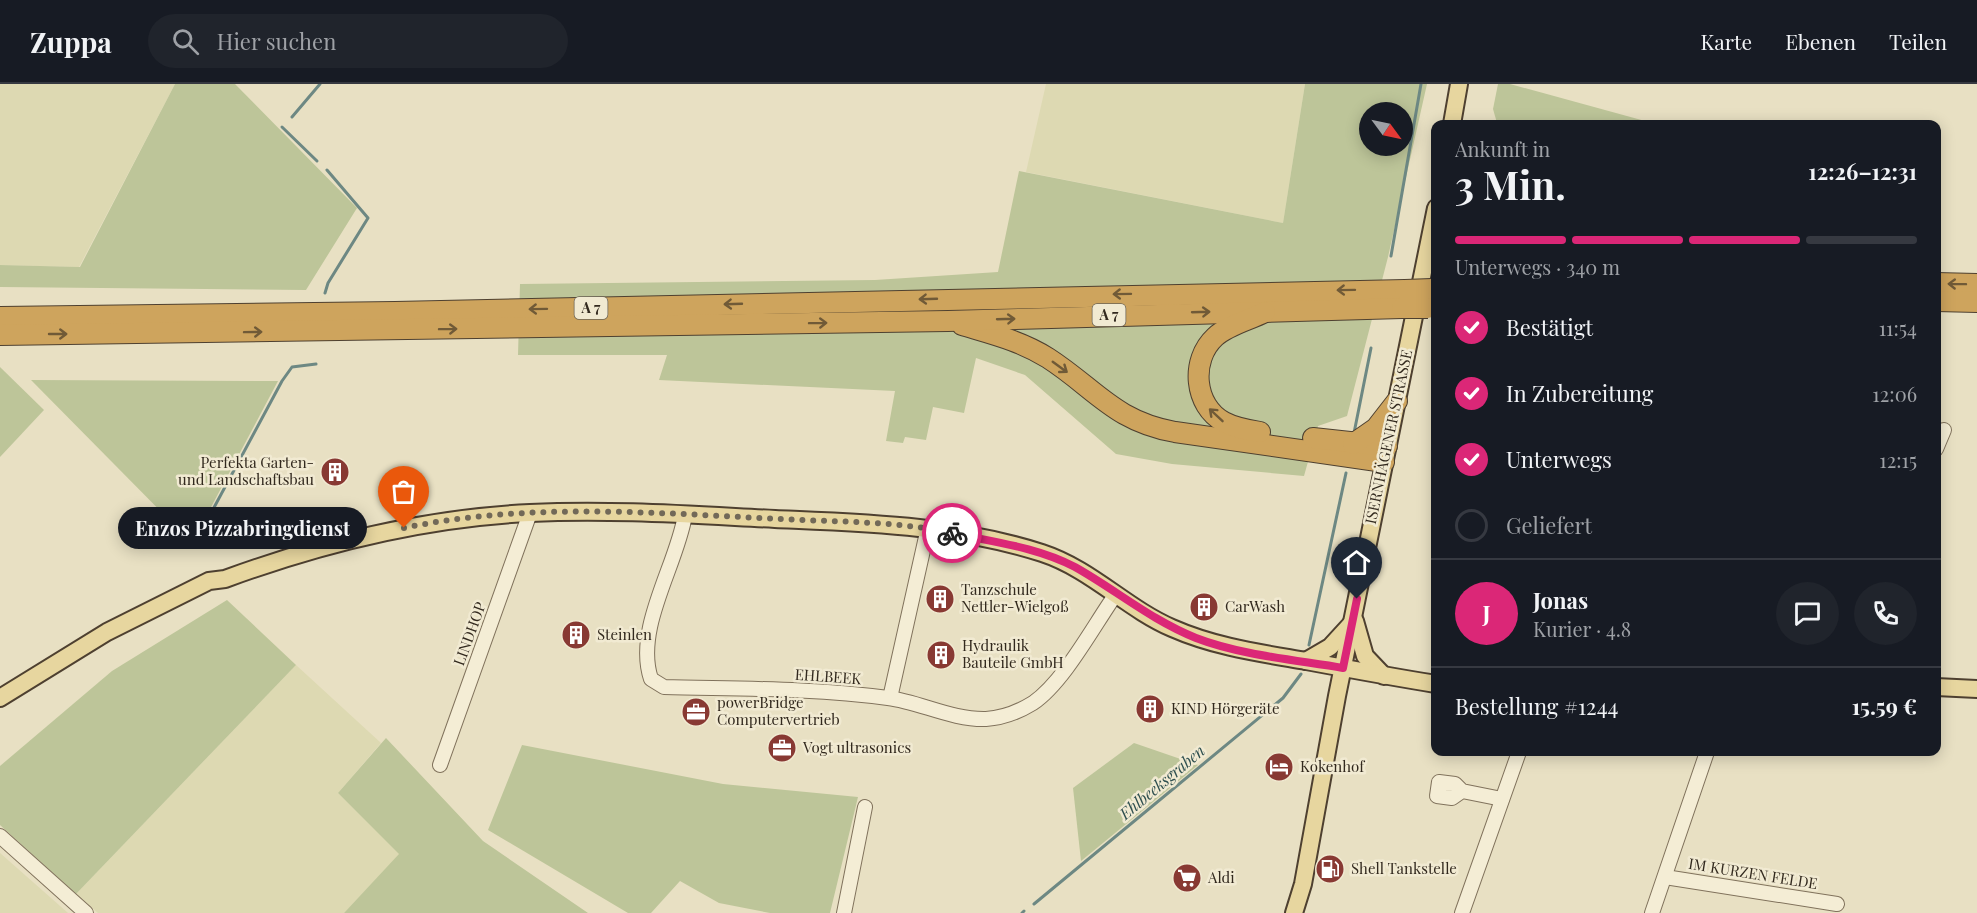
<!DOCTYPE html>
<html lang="de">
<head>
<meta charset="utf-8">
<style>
  body { margin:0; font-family:"Playfair Display",serif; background:#20242c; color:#f1f3f6; height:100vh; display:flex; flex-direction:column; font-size:22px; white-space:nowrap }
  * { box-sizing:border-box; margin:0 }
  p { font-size:20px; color:#9ea1a6 }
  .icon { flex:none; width:33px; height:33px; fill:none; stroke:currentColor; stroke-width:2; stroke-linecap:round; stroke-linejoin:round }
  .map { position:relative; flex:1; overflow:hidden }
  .panel { position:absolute; left:1431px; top:36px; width:510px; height:636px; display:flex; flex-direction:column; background:#171b24; border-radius:12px; box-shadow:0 3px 15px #0003 }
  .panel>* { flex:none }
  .needle { width:39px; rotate:123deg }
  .fabs { position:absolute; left:1359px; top:18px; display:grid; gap:12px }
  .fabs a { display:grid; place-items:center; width:54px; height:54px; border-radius:50%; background:#171b24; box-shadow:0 3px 15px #0003; font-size:30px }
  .pin { position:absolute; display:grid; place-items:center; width:51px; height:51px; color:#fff; margin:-62px -26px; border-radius:50% 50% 50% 0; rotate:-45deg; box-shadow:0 0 6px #0007 }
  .pin .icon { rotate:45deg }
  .courier { position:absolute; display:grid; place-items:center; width:60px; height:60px; margin:-30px; border:4px solid #db2777; border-radius:50%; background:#fff; color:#222; box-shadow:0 2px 8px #0007 }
  .bubble { position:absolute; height:42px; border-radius:21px; background:#171b24; box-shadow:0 3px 15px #0003; font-size:20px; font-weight:700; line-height:42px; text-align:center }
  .summary em { font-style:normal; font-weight:700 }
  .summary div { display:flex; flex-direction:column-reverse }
  .summary { display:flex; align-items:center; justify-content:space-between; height:102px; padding:0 24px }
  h1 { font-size:39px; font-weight:700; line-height:45px }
  .bar { display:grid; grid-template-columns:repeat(4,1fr); gap:9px 6px; align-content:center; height:72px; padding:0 24px }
  .bar i { height:8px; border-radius:4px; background:#363941 }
  .bar .on { background:#db2777 }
  .bar p { grid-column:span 4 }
  .line { display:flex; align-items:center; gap:15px; padding:0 24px; border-top:2px solid #363941 }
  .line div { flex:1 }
  .round { display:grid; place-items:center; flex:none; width:63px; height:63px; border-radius:32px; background:#20242c }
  ol { padding:0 24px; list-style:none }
  li { display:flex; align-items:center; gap:18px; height:66px }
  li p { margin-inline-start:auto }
  li .icon { padding:6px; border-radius:50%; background:#db2777; color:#fff; stroke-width:4 }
  li:last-child { color:#9ea1a6 }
  li i { width:33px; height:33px; border:3px solid #363941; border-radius:50% }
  header { display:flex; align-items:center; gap:36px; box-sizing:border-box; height:84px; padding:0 30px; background:#171b24; border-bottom:2px solid #363941 }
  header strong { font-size:28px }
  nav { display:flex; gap:33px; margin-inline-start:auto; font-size:21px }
  .search { width:420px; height:54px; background:#20242c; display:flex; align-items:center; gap:15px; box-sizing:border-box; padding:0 21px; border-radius:33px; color:#9ea1a6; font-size:22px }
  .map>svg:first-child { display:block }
  .farmland { fill:#ddd9b2 }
  .green { fill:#bdc599; fill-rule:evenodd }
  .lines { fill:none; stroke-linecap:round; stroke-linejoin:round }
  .stream { stroke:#6d8883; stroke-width:3 }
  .minor-casing { stroke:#80725c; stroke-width:16 }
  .major-casing { stroke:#4e4030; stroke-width:20 }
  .highway-casing { stroke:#4e4030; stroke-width:22 }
  .minor { stroke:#f4edd5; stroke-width:14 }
  .major { stroke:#e7d69f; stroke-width:16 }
  .highway { stroke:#cea45d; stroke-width:20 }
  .highway-bridge-casing { stroke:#4e4030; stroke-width:22; stroke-linecap:butt }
  .highway-bridge { stroke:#cea45d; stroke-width:20 }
  .oneway { stroke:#705a37 }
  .done { stroke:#726958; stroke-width:6; stroke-dasharray:0 10.8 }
  .route { stroke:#db2777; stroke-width:8 }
  .labels { text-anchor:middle; stroke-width:5; stroke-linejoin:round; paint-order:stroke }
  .shield { fill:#f1ead2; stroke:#6b6354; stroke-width:1.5 }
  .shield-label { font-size:14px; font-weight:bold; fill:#32291e }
  .street-label { font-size:15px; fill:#32291e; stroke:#f1ead2 }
  .poi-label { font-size:15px; fill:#32291e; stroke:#f1ead2; text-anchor:start }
  .water-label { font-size:16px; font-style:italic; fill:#2f5050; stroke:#f1ead2 }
</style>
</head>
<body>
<header>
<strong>Zuppa</strong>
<div class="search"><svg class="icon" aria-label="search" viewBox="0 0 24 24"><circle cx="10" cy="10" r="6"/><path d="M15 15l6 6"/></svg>Hier suchen</div>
<nav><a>Karte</a><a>Ebenen</a><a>Teilen</a></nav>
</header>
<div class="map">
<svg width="1977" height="829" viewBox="0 0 1977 829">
  <rect width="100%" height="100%" fill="#e8e0c3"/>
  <g class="farmland">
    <path d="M0,0H175L79,183L0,181Z"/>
    <path d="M1046,0H1305L1283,139L1026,88Z"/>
    <path d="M296,581L381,659L338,709L400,770L344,829H98L76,810Z"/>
    <path d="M0,769L68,829H0Z"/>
  </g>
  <g class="green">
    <path d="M175,0H235L357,124L306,206L0,203V181L80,183Z"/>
    <path d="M1305,0H1427L1388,173L1347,332L1318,342L1304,392L1172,380L1116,370L1025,291L976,274L964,329L933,323L926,356L905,353L903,359L886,357L895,307L659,296L667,271H518L520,200L875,196L998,188L1019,87L1283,139ZM1370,28H1402V62H1370Z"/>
    <path d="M1498,0H1510L1656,40L1497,39L1493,25Z"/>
    <path d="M0,283L44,326L0,373Z"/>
    <path d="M31,296L278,297L192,459Z"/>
    <path d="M227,516L296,581L76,810L0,741V682L112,587Z"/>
    <path d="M386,654L483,757L588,829H344L399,770L338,709Z"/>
    <path d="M1134,659L1198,681L1081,777L1073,704Z"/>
    <path d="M522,661L723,700L858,713L830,829H770L719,819L680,797L651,829H628L488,746Z"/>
  </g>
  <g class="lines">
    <g class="stream">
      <path d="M292,33L320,0"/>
      <path d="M282,43L317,77"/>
      <path d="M1391,172L1421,0"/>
      <path d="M325,209L328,199L368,134L327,86"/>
      <path d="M1354,349L1371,264"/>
      <path d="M196,457L282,297L292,283L316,280"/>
      <path d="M1309,561L1346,389"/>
      <path d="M1034,820L1283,614L1301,590"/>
      <path d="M1022,829L1024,827"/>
    </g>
    <g class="minor-casing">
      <g id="minor">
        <path d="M1936,365L1944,346"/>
        <path d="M685,431C677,481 634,544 651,595L664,603C738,605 814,604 888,614C920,618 952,636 986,635C1002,634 1020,627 1033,619C1064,598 1094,541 1116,510"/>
        <path d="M890,614L928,444"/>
        <path d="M440,681L530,429"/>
        <path d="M1462,707L1452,714L1437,712L1439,698L1455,700L1462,707L1502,715"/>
        <path d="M0,752L86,829"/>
        <path d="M1665,793L1837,820"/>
        <path d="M844,829L865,723"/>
        <path d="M1462,829L1519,668"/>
        <path d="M1652,829L1707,668"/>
      </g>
    </g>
    <g class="major-casing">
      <g id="major">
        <path d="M1452,40L1459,0"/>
        <path d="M1355,537L1365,572L1384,592"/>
        <path d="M1306,577L1330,563L1352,539"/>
        <path d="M1936,603L1977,605"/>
        <path d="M0,614L107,548L209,497L225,495C323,459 425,434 530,429C612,425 694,431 775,435C865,439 955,441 1042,469C1091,485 1126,524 1172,544C1215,563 1260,569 1306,577C1349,585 1392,593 1436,600"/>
        <path d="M1294,829L1303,800L1337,612L1436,124"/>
      </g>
    </g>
    <g class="highway-casing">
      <g id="highway">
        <path d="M1936,199L1977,200"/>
        <path d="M1936,217L1977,218"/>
        <path d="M0,233L395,228L1405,206"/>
        <path d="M962,241C992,250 1021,257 1048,274C1096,305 1114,337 1175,348L1384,378"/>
        <path d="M0,251L948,237L1402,224"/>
        <path d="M1260,348C1247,346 1235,344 1224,338C1194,322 1190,276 1215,253C1228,241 1250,236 1265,228"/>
        <path d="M1313,354L1387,362"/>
        <path d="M1353,360L1376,344L1397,317"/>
      </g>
    </g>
    <use href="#minor" class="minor"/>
    <use href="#major" class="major"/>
    <use href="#highway" class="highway"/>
    <g class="highway-bridge-casing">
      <g id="highway-bridge">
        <path d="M1405,206L1432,205"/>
        <path d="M1402,224H1428"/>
      </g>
    </g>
    <use href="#highway-bridge" class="highway-bridge"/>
  </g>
  <defs><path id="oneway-shaft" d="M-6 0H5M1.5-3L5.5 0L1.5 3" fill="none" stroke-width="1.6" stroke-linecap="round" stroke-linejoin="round" transform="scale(1.5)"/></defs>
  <g class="oneway">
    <use href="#oneway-shaft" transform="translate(1957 200) rotate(-179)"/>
    <use href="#oneway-shaft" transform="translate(1346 206) rotate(179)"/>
    <use href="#oneway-shaft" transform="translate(1122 210) rotate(179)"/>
    <use href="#oneway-shaft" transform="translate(928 215) rotate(178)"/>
    <use href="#oneway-shaft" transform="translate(733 220) rotate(178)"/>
    <use href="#oneway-shaft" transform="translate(538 225) rotate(179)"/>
    <use href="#oneway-shaft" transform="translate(1201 228) rotate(-2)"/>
    <use href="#oneway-shaft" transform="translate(1006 235) rotate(-2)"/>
    <use href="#oneway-shaft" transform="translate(818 239) rotate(-1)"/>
    <use href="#oneway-shaft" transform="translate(448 245) rotate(-1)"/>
    <use href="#oneway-shaft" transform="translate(253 248) rotate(-1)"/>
    <use href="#oneway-shaft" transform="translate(58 250)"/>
    <use href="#oneway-shaft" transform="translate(1060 283) rotate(36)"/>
    <use href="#oneway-shaft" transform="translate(1216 331) rotate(-137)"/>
  </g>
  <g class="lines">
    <path class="done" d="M404,444C527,418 656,429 780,435C838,438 896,437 952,449"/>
    <path class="route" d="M952,449C993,458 1037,463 1075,483C1116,506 1151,536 1196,554C1240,571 1296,576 1343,584L1357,515"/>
  </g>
  <defs>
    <g id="building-disc" transform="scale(1.5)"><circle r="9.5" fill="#883933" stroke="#f1ead2"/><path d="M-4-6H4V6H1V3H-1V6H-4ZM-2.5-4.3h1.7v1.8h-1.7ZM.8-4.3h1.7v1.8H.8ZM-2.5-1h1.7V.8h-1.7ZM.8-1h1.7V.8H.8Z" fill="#fff"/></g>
    <g id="office-disc" transform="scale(1.5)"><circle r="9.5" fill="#883933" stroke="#f1ead2"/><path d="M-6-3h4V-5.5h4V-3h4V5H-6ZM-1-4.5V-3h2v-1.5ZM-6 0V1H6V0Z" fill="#fff"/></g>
    <g id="hotel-disc" transform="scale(1.5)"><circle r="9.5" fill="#883933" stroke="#f1ead2"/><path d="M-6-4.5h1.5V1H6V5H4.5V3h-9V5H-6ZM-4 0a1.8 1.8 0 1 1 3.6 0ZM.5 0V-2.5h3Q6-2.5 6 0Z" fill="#fff"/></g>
    <g id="fuel-disc" transform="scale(1.5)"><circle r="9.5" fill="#883933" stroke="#f1ead2"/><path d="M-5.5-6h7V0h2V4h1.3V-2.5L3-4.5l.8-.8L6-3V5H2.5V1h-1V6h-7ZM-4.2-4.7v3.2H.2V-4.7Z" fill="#fff"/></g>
    <g id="supermarket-disc" transform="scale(1.5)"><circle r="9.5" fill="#883933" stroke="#f1ead2"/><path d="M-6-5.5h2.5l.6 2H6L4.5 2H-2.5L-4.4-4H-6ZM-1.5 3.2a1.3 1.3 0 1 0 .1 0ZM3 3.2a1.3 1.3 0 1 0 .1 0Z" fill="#fff"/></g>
  </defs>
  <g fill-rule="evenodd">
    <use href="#building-disc" x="335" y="388"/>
    <use href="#building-disc" x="940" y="515"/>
    <use href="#building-disc" x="1204" y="523"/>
    <use href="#building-disc" x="576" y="551"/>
    <use href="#building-disc" x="941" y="571"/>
    <use href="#building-disc" x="1150" y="625"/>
    <use href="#office-disc" x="696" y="628"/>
    <use href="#office-disc" x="782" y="664"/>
    <use href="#hotel-disc" x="1279" y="683"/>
    <use href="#fuel-disc" x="1330" y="785"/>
    <use href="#supermarket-disc" x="1187" y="794"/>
  </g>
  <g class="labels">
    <g class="shield">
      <rect x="574.5" y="213" width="33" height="22" rx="4.5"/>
      <rect x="1092.5" y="220" width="33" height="22" rx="4.5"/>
    </g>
    <g class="shield-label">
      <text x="591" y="229">A 7</text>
      <text x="1109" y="236">A 7</text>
    </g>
    <g class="street-label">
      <text transform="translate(1389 353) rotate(-78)" y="5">ISERNHÄGENER STRASSE</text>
      <text transform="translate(470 550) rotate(-70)" y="5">LINDHOP</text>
      <text transform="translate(828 593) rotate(4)" y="5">EHLBEEK</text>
      <text transform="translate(1753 790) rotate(9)" y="5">IM KURZEN FELDE</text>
    </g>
    <g class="poi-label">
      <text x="314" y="384" text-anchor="end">Perfekta Garten-<tspan x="314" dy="17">und Landschaftsbau</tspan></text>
      <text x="961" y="511">Tanzschule<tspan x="961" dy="17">Nettler-Wielgoß</tspan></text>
      <text x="1225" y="528">CarWash</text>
      <text x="597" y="556">Steinlen</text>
      <text x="962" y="567">Hydraulik<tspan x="962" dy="17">Bauteile GmbH</tspan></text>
      <text x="717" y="624">powerBridge<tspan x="717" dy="17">Computervertrieb</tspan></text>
      <text x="1171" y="630">KIND Hörgeräte</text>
      <text x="803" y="669">Vogt ultrasonics</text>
      <text x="1300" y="688">Kokenhof</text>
      <text x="1351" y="790">Shell Tankstelle</text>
      <text x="1208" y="799">Aldi</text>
    </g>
    <g class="water-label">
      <text transform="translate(1162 698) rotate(-40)" y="6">Ehlbeeksgraben</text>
    </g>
  </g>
</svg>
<div class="fabs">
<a><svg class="needle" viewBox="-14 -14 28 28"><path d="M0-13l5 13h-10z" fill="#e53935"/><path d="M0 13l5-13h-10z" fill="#9ea1a6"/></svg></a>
</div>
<div class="pin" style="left:404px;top:444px;background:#ea580c"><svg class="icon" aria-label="bag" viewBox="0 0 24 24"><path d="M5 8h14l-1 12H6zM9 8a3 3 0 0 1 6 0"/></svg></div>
<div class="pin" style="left:1357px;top:515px;background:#1f2937"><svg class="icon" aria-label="home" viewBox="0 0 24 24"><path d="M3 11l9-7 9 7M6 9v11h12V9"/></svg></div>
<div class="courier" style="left:952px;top:449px"><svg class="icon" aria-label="bike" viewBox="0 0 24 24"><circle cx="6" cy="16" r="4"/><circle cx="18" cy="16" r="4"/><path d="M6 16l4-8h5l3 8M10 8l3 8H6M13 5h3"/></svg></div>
<div class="bubble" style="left:118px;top:423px;width:249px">Enzos Pizzabringdienst</div>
<section class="panel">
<div class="summary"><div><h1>3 Min.</h1><p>Ankunft in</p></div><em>12:26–12:31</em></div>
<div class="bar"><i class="on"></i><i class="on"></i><i class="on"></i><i></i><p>Unterwegs · 340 m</p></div>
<ol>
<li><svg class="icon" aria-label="check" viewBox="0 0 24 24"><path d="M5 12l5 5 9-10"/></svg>Bestätigt<p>11:54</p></li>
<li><svg class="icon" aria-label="check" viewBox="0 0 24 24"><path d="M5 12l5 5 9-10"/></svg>In Zubereitung<p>12:06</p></li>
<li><svg class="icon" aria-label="check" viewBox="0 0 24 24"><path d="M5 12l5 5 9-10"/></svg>Unterwegs<p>12:15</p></li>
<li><i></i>Geliefert</li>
</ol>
<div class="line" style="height:108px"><b class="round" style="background:#db2777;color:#fff">J</b><div><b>Jonas</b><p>Kurier · 4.8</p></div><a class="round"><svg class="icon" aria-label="chat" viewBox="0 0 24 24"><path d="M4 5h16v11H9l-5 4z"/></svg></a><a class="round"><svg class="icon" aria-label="phone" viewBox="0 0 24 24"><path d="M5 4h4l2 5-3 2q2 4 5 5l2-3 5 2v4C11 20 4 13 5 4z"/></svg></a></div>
<div class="line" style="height:78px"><div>Bestellung #1244</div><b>15.59 €</b></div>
</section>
</div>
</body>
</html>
